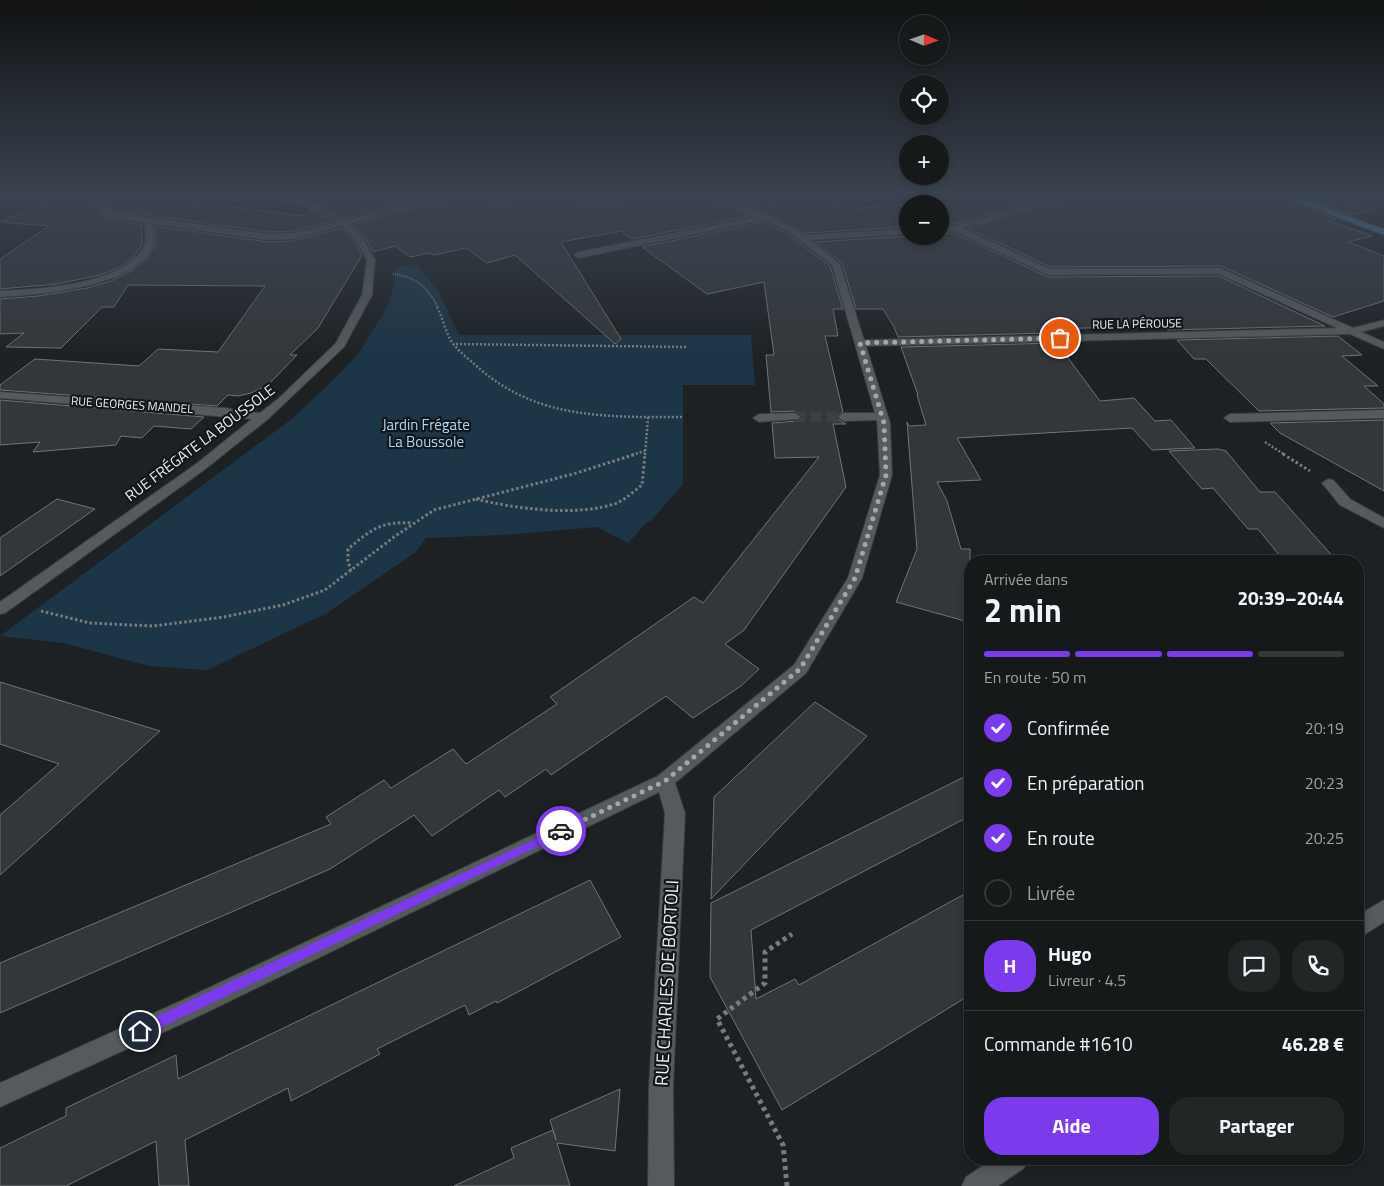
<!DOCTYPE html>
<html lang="fr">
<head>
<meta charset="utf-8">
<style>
  body { margin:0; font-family:"Titillium Web",sans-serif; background:#232627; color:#f1f3f6; height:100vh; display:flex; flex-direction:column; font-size:19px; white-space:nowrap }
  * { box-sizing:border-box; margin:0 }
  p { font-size:16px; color:#9ea0a2 }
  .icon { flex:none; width:28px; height:28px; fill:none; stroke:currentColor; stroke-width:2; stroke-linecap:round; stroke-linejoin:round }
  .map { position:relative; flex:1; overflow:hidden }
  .side { position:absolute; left:964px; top:555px; width:400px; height:610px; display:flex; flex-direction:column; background:#16191a; border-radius:20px; box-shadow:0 2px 8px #0003,0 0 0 1px #353839 }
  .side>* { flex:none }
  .needle { width:32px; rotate:92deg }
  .tools { position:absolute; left:899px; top:15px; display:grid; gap:10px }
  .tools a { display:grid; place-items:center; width:50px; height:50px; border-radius:50%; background:#16191a; box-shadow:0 2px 8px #0003,0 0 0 1px #353839; font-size:25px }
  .pin { position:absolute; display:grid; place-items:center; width:42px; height:42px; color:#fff; margin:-21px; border:2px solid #fff; border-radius:50%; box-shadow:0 1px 5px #0007 }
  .courier { position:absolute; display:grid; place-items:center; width:50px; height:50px; margin:-25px; border:4px solid #7c3aed; border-radius:50%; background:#fff; color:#222; box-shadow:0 1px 6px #0007 }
  .headline em { font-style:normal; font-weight:700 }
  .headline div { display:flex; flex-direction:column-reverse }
  .headline { display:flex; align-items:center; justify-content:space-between; height:85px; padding:0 20px }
  h1 { font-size:32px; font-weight:700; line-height:38px }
  .bar { display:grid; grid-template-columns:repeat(4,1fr); gap:8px 5px; align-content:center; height:60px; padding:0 20px }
  .bar i { height:6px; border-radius:4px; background:#353839 }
  .bar .current { background:#7c3aed }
  .bar p { grid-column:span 4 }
  .line { display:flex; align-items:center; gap:12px; padding:0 20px; border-top:1px solid #353839 }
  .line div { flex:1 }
  .round { display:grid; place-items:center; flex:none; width:52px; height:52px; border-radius:20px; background:#232627 }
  ol { padding:0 20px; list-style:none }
  li { display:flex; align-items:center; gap:15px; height:55px }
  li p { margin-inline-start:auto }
  li .icon { padding:5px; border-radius:50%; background:#7c3aed; color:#fff; stroke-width:4 }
  li:last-child { color:#9ea0a2 }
  li i { width:28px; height:28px; border:2px solid #353839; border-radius:50% }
  .action { display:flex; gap:10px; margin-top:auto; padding:10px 20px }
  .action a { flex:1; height:58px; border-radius:20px; background:#7c3aed; color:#fff; font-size:20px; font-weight:700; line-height:58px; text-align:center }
  .action a+a { background:#232627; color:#f1f3f6 }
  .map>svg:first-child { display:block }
  .green { fill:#1c3547 }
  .building { fill:#33373a; stroke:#6f7477 }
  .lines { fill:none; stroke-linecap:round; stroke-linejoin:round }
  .minor-tunnel { stroke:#3c4042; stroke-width:11; stroke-dasharray:11 5.5; stroke-linecap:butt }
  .minor-casing { stroke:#3a3c3f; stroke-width:2 }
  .major-casing { stroke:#3a3c3f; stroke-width:2 }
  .path-far3 { stroke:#797c7e; stroke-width:2; stroke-dasharray:1 1; stroke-linecap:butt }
  .path-far2 { stroke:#797c7e; stroke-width:2.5; stroke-dasharray:2 2; stroke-linecap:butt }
  .path-far1 { stroke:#797c7e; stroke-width:3; stroke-dasharray:2.5 2.5; stroke-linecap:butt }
  .path { stroke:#797c7e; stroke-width:5; stroke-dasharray:4 4; stroke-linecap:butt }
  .minor { fill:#555a5d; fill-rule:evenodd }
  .major { fill:#4b8eb6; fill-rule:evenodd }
  .route { fill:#7c3aed }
  .done { stroke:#a4a7a9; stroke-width:5; stroke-dasharray:0 9 }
  .labels { text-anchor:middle; stroke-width:4.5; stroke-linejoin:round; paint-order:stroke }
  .far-street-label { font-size:12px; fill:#edeff1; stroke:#14171a }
  .park-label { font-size:15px; fill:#a9d9fc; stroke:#14171a }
  .street-label { font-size:15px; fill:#edeff1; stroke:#14171a }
  .near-street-label { font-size:18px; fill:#edeff1; stroke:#14171a }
</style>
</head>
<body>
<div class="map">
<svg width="1384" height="1186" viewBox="0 0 1384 1186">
  <rect width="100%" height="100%" fill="#1d2123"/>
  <path class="green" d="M416,264L439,292L459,335H751L755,385H683V484L650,522H647L628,543L597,527L503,535L426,538L416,552L327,613L207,670L149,666L63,643L0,636L293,418L334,379L358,354L388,306L395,281L394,269Z"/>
  <g class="building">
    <path d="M62,192H102L95,205L103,217L142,225V245L133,258L118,268L100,275L57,284L0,289V259L49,226L1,222Z"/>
    <path d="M114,192H212L192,202L305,216L309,211L327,217L333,221L294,231L268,232L112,210L107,204Z"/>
    <path d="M324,192H429L435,195L344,219L316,203Z"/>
    <path d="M565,192H631L581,201L575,204L581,209L662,192H698L750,216L632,239L621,231L561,242L621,339L615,344L515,255L487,263L466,248L434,255L429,253L410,257L395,246L373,252L363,234L353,225L445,200L464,210L483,204Z"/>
    <path d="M713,192H758L759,205L798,192H808L856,209L887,205L893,207L955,192H1072L955,224H940V204H908V227L805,233L755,207Z"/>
    <path d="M1095,192H1269L1336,219L1328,220L1372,236L1348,242L1384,256V301L1333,317L1221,266L1050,267L968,228Z"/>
    <path d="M1289,192H1326L1376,210L1352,215Z"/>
    <path d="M763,222L785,232L830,266L843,309H833L838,336H825L843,412L836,418L846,424H833L846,487L744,630L725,644L759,669L741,686L693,718L666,696L551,775L546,769L505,797L499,790L432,836L414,815L330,869L0,1013V963L331,824L326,817L384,780L391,788L453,749L466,764L557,704L550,697L694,597L703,603L819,457L775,458L772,423L798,421L802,417L794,411L771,412L766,355H774L764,282L707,294L642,247Z"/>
    <path d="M154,226L268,242L294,241L341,228L354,239L362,255L318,328L290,355H297L268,385L251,393L238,396L228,395L217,406L0,390V385L35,359L139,366L158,349L218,352L265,286L128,285L114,307H102L61,348L6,347L24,333L0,334V299L38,296L87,288L111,281L131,271L147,259L156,244Z"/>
    <path d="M954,233L1048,277L1219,276L1325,326L1168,330L1164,326L1124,327L1047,329L1050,333L898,337L894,327L883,309H856L842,263L815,242L908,236H940V234Z"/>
    <path d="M1338,336L1362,355L1342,356L1378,386H1364L1384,404V408L1259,411L1206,359H1194L1177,340Z"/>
    <path d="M1057,343L1100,401L1134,398L1155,421L1171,420L1195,448L1152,450L1132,428L957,438L981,480L937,482L947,501L961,549H970V604L965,621L896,602L917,549L907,422L909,426L926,425L917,395H918L901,347Z"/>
    <path d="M0,400L204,417L191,429L154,426L142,438L121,436L116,445L33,452L40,442L0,445Z"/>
    <path d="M1384,420V491L1280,433L1270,423Z"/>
    <path d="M1218,449L1226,451L1260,492H1275L1337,561H1284L1258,529H1248L1213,488L1202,489L1169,451Z"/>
    <path d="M57,499L95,509L0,576V538Z"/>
    <path d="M0,682L160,731L0,875V815L59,764L0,744Z"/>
    <path d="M815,702L867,736L711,899L714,797Z"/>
    <path d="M970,774V816L751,930L756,999L795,979L799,985L970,891V995L782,1110L710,977L711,903Z"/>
    <path d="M590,880L621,937L497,1003L496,1001L469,1015L465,1005L377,1049L380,1054L291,1101L288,1088L185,1140L189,1186H159L156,1141L66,1186H0V1148L66,1116V1108L176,1055L178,1079Z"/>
    <path d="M620,1089L615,1151L557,1143L570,1186H454L514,1158L511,1148L553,1130L556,1140L550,1120Z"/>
  </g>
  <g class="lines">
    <path class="minor-tunnel" d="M794,417H844"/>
    <g class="minor-casing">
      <g id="minor">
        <path d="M104,192H112L105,204L111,212L268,234L294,233L337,222L328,215L290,202L243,192C275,192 320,200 344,221L455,192H469L349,224L361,235L375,260L372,295L344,347L268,419L204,470L5,613L0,614V602L196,464L252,419L0,398V392L225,408L260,413L278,399L336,343L362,295L367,260L355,238L341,226L294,239L268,240L152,224C153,230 155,237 154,243C143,287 37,295 0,297V291C38,289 125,285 144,246C147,239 145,230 144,223L105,216L97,204Z"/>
        <path d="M642,192H660L581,207L577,205L581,203Z"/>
        <path d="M700,192C722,192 787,222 804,235L908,229V234L810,240L840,264L864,340L1337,328L1219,274L1048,275L954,231L940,232V226H955L1080,192H1093L963,228L1050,269L1220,268L1353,328L1384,320V326L1361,332L1384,342V349L1350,334L866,346L890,423L892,475L862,578L806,673L675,783L685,813L673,1087L674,1186H648L649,1087L665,813L659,792L201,1015L0,1107V1083L185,999L658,776L794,665L848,578L880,475L877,420L844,421L838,417L844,413H875L832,265L786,230L763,220L578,258L574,255L578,252L756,217Z"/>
        <path d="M1384,410V418L1230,422L1224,418L1230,414Z"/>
        <path d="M794,413L798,415L800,417L798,419L759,422L753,418L759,414Z"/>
        <path d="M1328,479L1333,480L1350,499L1384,518V528L1340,505L1322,483Z"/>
        <path d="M1384,900V922L1365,934L1358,937V915Z"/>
        <path d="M993,1159H1028L1024,1168L998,1186H962L966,1177Z"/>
      </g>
    </g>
    <g class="major-casing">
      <path id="major" d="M1271,192H1283L1384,229V235Z"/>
    </g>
    <path class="path-far3" d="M393,274C415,276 429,288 438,308"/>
    <g class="path-far2">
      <path d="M437,307C442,317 445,329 450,339C457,351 470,360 480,369C539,420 609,417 683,417"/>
      <path d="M456,344L687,347"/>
      <path d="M1265,442L1285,455"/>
      <path d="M632,455L645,451"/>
      <path d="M645,455L648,417"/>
    </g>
    <g class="path-far1">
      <path d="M1283,454L1310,471"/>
      <path d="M476,499C515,509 579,517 617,503C626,499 634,491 642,485L645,454"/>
      <path d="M351,571L348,561V549C372,529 381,521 413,523"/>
      <path d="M41,611L90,623L153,626L224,617L283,605L325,590L394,537L434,510L573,474L636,454"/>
    </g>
    <path class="path" d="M787,1186L783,1145L717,1019L765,983V952L792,934"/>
    <use href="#minor" class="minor"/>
    <use href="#major" class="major"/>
  </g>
  <linearGradient id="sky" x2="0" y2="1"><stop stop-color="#101213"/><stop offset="0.54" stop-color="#3a4350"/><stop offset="1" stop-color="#3a4350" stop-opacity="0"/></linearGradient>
  <rect width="1384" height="358" fill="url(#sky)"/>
  <path class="route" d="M561,827L566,831L564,834L145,1035L140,1037L136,1035L134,1031L136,1026Z"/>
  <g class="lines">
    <path class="done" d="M561,831L665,781L800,669L855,578L886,475L884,423L860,343L1060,338"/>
  </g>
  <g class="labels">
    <g class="far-street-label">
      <text transform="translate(1137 324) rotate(-1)" y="4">RUE LA PÉROUSE</text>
      <text transform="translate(132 405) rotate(4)" y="4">RUE GEORGES MANDEL</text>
    </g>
    <g class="park-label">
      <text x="426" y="430">Jardin Frégate<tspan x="426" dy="17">La Boussole</tspan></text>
    </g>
    <g class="street-label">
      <text transform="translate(200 443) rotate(-37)" y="5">RUE FRÉGATE LA BOUSSOLE</text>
    </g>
    <g class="near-street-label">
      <text transform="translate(667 983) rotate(-87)" y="6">RUE CHARLES DE BORTOLI</text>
    </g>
  </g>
</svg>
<div class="tools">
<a><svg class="needle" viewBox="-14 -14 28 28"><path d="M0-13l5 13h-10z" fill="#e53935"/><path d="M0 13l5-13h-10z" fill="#9ea0a2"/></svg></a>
<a><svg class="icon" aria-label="locate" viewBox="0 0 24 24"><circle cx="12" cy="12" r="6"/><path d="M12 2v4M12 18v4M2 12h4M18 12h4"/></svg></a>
<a>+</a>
<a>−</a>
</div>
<div class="pin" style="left:1060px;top:338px;background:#ea580c"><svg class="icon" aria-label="bag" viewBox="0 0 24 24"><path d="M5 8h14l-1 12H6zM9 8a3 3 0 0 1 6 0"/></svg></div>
<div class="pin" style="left:140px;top:1031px;background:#1f2937"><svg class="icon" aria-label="home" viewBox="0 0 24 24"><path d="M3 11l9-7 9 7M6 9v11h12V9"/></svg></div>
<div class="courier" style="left:561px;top:831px"><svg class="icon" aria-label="car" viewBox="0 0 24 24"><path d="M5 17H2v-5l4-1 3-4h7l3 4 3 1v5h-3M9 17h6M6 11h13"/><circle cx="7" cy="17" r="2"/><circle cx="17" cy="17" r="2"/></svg></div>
<section class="side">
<div class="headline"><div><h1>2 min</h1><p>Arrivée dans</p></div><em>20:39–20:44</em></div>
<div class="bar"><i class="current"></i><i class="current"></i><i class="current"></i><i></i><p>En route · 50 m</p></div>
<ol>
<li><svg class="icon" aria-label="check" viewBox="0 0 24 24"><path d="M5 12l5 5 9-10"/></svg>Confirmée<p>20:19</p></li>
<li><svg class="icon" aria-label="check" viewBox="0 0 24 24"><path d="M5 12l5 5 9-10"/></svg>En préparation<p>20:23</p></li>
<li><svg class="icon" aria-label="check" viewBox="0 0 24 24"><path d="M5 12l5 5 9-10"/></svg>En route<p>20:25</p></li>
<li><i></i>Livrée</li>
</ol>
<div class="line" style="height:90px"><b class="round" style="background:#7c3aed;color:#fff">H</b><div><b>Hugo</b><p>Livreur · 4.5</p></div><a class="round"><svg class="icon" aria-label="chat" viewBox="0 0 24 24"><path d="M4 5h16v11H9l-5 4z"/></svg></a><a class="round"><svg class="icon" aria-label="phone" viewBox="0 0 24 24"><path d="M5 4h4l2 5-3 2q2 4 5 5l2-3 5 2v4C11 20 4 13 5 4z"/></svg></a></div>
<div class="line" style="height:65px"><div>Commande #1610</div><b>46.28 €</b></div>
<div class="action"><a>Aide</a><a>Partager</a></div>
</section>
</div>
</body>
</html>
